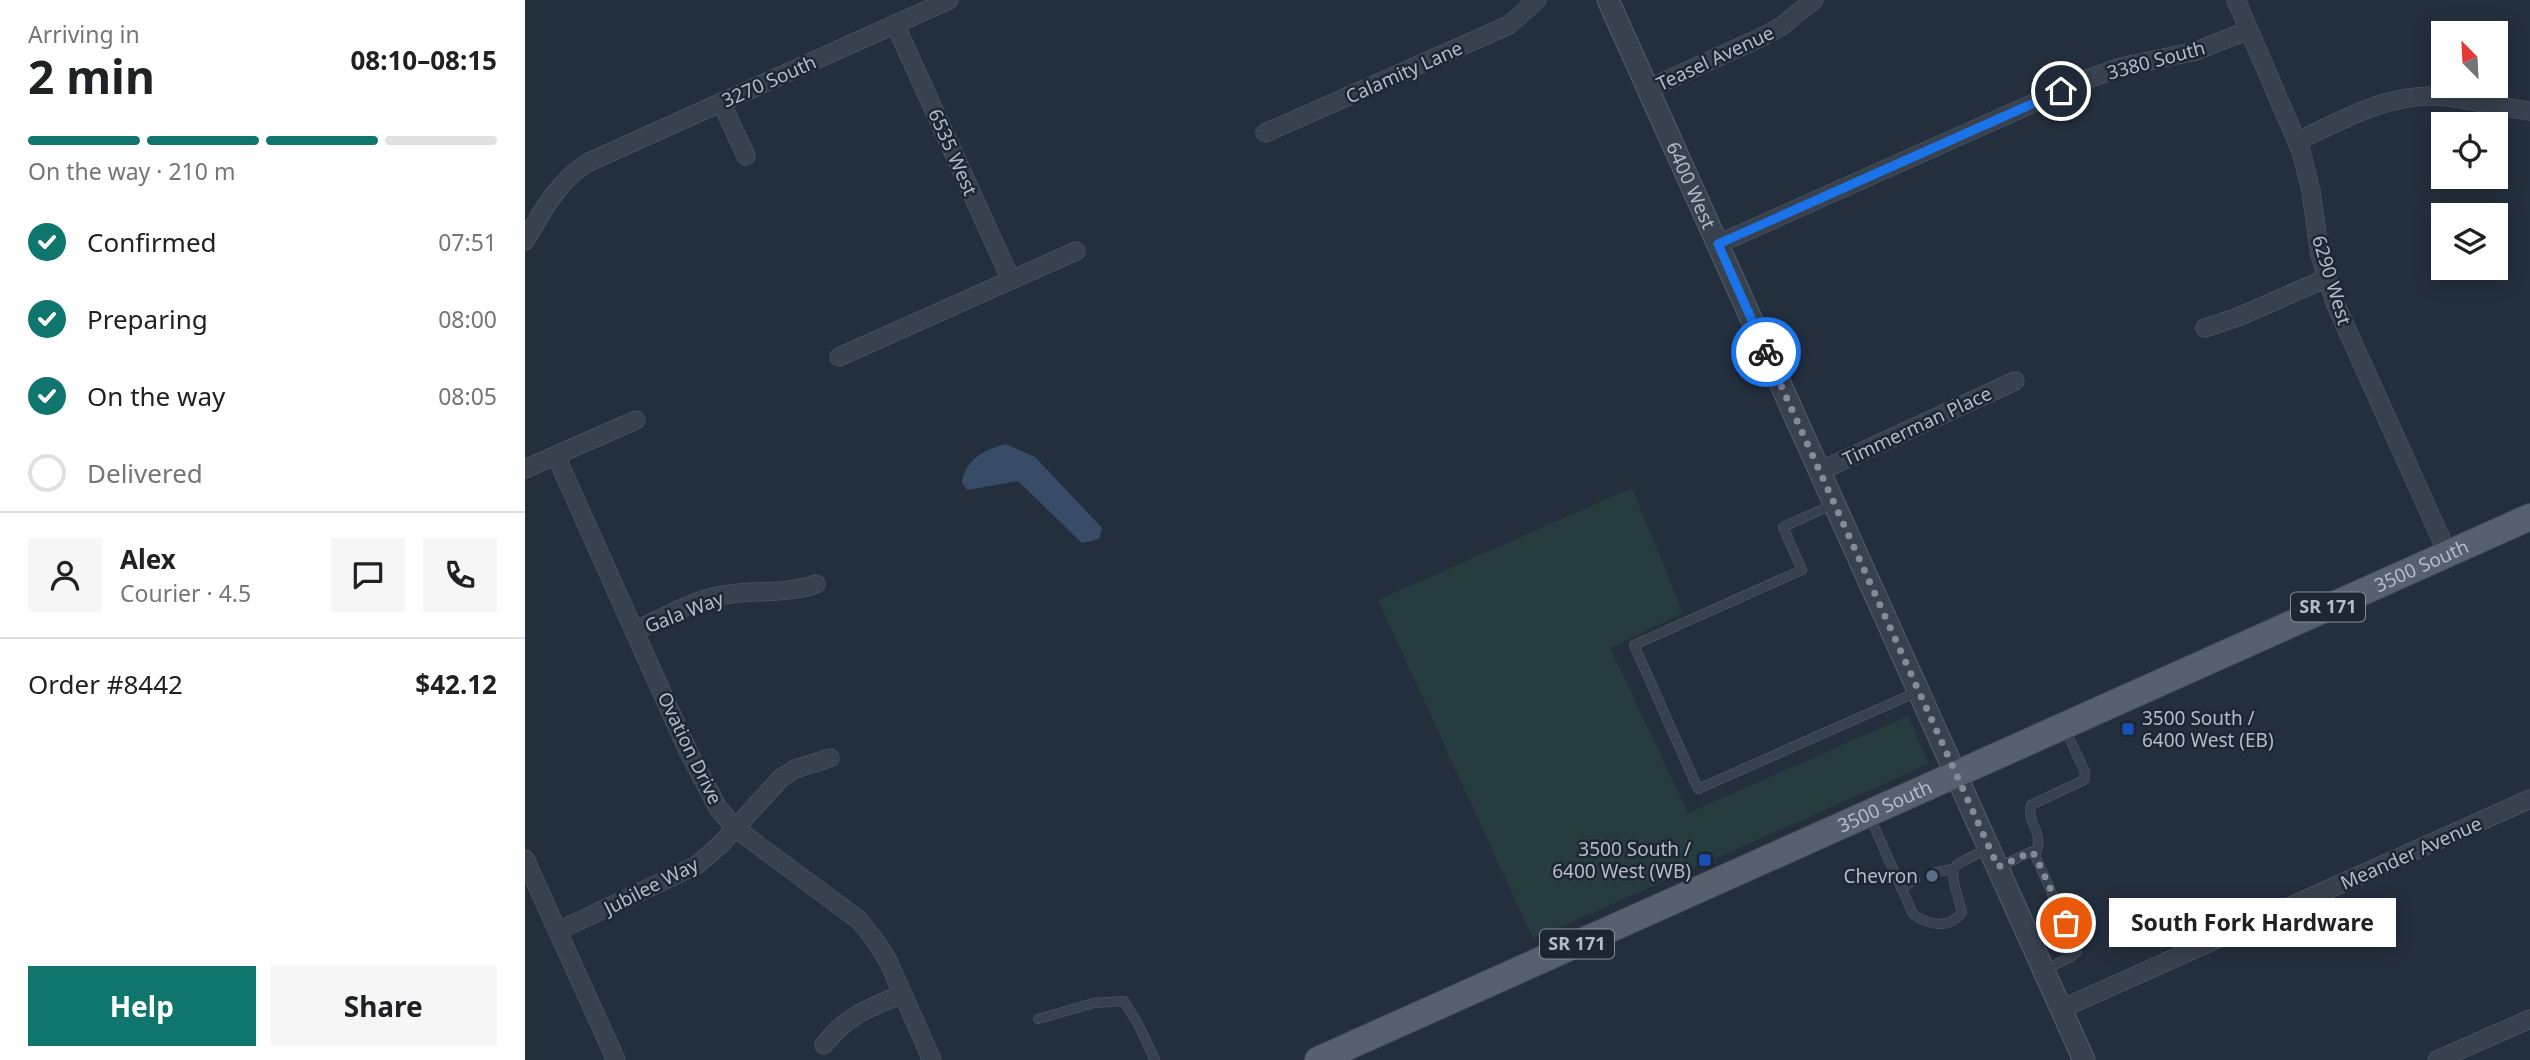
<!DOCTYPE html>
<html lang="en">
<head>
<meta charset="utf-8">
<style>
  body { margin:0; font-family:"Noto Sans",sans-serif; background:#f6f6f6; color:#202124; height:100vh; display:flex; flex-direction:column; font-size:26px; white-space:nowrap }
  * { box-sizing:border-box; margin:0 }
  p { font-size:23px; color:#757577 }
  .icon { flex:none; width:38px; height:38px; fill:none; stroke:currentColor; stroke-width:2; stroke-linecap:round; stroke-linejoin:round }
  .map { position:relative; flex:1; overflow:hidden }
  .sheet { display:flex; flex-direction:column; background:#fff; width:525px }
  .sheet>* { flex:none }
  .needle { width:46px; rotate:336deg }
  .buttons { position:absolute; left:1906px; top:21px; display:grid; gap:14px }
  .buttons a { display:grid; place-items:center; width:77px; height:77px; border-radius:0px; background:#fff; box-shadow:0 4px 18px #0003; font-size:35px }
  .pin { position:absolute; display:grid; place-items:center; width:60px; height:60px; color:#fff; margin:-30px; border:4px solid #fff; border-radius:50%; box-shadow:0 2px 7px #0007 }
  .courier { position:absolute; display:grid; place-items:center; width:70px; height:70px; margin:-35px; border:5px solid #1a73e8; border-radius:50%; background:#fff; color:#222; box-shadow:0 2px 9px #0007 }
  .bubble { position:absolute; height:49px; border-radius:0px; background:#fff; box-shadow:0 4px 18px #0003; font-size:23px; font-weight:700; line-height:49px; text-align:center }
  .overview em { font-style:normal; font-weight:700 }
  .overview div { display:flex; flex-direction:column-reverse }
  .overview { display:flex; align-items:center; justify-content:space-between; height:119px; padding:0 28px }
  h1 { font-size:46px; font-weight:700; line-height:52px }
  .bar { display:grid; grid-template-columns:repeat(4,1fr); gap:10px 7px; align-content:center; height:84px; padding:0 28px }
  .bar i { height:9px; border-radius:5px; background:#e0e0e0 }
  .bar .on { background:#0f766e }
  .bar p { grid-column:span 4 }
  .line { display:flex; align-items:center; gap:18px; padding:0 28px; border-top:2px solid #e0e0e0 }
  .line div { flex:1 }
  .round { display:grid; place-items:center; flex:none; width:74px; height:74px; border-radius:0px; background:#f6f6f6 }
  ol { padding:0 28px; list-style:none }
  li { display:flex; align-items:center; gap:21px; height:77px }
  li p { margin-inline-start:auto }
  li .icon { padding:7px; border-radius:50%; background:#0f766e; color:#fff; stroke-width:4 }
  li:last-child { color:#757577 }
  li i { width:38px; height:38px; border:4px solid #e0e0e0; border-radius:50% }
  .primary-button { display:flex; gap:14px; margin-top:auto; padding:14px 28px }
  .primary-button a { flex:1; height:80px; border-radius:0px; background:#0f766e; color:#fff; font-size:28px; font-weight:700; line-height:80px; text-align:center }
  .primary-button a+a { background:#f6f6f6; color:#202124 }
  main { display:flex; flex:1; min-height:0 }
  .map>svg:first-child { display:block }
  .green { fill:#263c3f }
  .water { fill:#394c67 }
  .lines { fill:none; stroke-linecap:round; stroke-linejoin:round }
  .service-casing { stroke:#565f6c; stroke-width:10 }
  .minor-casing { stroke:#565f6c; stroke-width:19 }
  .tertiary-casing { stroke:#565f6c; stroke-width:23 }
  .primary-casing { stroke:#414a57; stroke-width:28 }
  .service { stroke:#38414e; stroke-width:9 }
  .minor { stroke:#38414e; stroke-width:18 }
  .tertiary { stroke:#38414e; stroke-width:21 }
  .primary { stroke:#56606e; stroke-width:26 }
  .done { stroke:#828b98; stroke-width:7; stroke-dasharray:0 12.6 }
  .route { stroke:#1a73e8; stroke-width:9 }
  .transit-dot { fill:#1a4fb4; stroke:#1d2633; stroke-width:2.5 }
  .service-dot { fill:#5c6f8a; stroke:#1d2633; stroke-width:2.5 }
  .labels { text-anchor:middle; stroke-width:5; stroke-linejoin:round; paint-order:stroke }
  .shield { fill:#1d2633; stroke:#878f9c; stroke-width:2 }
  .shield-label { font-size:18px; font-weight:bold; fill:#b4bcc9 }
  .street-label { font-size:19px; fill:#b4bcc9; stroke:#1d2633 }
  .poi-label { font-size:19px; fill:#b4bcc9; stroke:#1d2633; text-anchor:end }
</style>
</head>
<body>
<main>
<section class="sheet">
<div class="overview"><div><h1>2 min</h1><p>Arriving in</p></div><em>08:10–08:15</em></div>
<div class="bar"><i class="on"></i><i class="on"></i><i class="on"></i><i></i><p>On the way · 210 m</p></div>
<ol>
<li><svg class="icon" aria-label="check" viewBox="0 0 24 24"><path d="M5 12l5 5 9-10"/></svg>Confirmed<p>07:51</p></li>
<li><svg class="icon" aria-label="check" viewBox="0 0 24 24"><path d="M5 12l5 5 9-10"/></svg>Preparing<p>08:00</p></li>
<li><svg class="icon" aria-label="check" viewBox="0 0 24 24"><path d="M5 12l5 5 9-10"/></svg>On the way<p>08:05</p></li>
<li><i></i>Delivered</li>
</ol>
<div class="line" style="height:126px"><a class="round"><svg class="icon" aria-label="person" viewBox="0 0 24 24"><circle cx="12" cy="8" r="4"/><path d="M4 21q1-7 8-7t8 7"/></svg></a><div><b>Alex</b><p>Courier · 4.5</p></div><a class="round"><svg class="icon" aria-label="chat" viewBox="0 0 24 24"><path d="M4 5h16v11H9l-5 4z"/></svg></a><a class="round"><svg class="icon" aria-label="phone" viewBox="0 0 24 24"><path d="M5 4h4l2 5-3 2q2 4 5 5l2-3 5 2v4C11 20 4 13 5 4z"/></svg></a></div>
<div class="line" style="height:91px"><div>Order #8442</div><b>$42.12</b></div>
<div class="primary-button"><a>Help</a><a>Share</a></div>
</section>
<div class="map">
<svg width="2005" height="1060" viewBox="0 0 2005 1060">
  <rect width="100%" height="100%" fill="#242f3e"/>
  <path class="green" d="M1107,488L1158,613L1085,648L1163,813L1383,716L1404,764L1008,939L853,600Z"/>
  <path class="water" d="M481,444L510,457L577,528L574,539L557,543L493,481L442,490L437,482C441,459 460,449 481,444Z"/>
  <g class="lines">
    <g class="service-casing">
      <g id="service">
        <path d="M1309,504L1258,527L1277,570L1109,645L1173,789L1392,692"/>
        <path d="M1344,815L1388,914C1403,925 1425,930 1437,912L1429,883L1428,869L1434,863L1464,848"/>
        <path d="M1510,855C1521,832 1501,825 1506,805L1559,780L1560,772L1540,729"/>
        <path d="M1474,867L1505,852L1510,855L1550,946L1552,952L1546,957L1519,970"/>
        <path d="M1407,873L1428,869"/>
        <path d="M1376,888L1390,880"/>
        <path d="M513,1019L569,1003L599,1001L613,1024L630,1060"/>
      </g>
    </g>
    <g class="minor-casing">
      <g id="minor">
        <path d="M1711,0L1776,151L1786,191L1795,255L1810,303L1923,554"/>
        <path d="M370,24L486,280"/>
        <path d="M1123,89L1239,36L1257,26L1289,0"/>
        <path d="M196,102L221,156"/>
        <path d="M740,133L984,25L1012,0"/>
        <path d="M1773,141C1816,121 1861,94 1910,96C1942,97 1973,108 2005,111"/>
        <path d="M0,241C18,210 33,181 64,162L424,0"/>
        <path d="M1193,244L1560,80L1596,67L1671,51L1724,30"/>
        <path d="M1680,328L1713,317L1802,278"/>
        <path d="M314,357L551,251"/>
        <path d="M31,456L163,751L193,808L210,828L334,920L352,943L364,963L407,1060"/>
        <path d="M0,469L111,420"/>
        <path d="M1295,471L1490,381"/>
        <path d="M109,631C135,620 162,603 189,597C223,588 256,596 291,584"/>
        <path d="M0,859L91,1060"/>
        <path d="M33,931L172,865L196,844L256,778L270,769L305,758"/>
        <path d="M1536,1009L2005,799"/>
        <path d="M299,1045C323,1014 343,1009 377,994"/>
        <path d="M1912,1060L2005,1019"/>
      </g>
    </g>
    <g class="tertiary-casing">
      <g id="tertiary">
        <path id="s1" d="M1083,0L1559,1060"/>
      </g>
    </g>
    <g class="primary-casing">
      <g id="primary">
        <path id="s2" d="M793,1060L2005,517"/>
      </g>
    </g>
    <use href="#service" class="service"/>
    <use href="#minor" class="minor"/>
    <use href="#tertiary" class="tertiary"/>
    <use href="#primary" class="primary"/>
  </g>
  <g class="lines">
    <path class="done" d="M1241,352L1473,867L1506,852L1510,855L1541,923"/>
    <path class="route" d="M1241,352L1193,244L1536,91"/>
  </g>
  <g class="transit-dot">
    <rect x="1596" y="722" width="14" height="14" rx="3.5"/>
    <rect x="1173" y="853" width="14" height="14" rx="3.5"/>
  </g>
  <circle class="service-dot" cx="1407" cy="876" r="7"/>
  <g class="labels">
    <g class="shield">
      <rect x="1766" y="592.5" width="74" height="29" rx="5"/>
      <rect x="1015" y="929.5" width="74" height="29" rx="5"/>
    </g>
    <g class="shield-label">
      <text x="1803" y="613">SR 171</text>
      <text x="1052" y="950">SR 171</text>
    </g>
    <g class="street-label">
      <text transform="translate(1190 58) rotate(-25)" y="7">Teasel Avenue</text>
      <text transform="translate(1631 60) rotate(-15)" y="7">3380 South</text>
      <text transform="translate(879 72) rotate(-24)" y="7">Calamity Lane</text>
      <text transform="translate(244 81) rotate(-24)" y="7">3270 South</text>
      <text transform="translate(428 152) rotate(66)" y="7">6535 West</text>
      <text dy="7" stroke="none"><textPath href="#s1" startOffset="203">6400 West</textPath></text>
      <text transform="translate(1807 280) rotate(73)" y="7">6290 West</text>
      <text transform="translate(1392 426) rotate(-25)" y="7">Timmerman Place</text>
      <text dy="7" stroke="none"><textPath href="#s2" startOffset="1209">3500 South</textPath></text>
      <text transform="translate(159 612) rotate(-21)" y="7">Gala Way</text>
      <text transform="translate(165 748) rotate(64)" y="7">Ovation Drive</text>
      <text dy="7" stroke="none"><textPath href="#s2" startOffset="621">3500 South</textPath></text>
      <text transform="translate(1886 853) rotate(-24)" y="7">Meander Avenue</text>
      <text transform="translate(126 886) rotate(-27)" y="7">Jubilee Way</text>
    </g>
    <g class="poi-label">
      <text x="1617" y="725" text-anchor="start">3500 South /<tspan x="1617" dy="22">6400 West (EB)</tspan></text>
      <text x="1166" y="856">3500 South /<tspan x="1166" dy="22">6400 West (WB)</tspan></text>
      <text x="1393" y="883">Chevron</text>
    </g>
  </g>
</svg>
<div class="buttons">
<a><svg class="needle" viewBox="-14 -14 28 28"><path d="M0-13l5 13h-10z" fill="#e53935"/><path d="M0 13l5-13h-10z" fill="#757577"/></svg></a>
<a><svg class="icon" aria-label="locate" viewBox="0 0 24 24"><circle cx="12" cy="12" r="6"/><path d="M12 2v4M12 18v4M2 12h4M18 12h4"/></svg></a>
<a><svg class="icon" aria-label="layers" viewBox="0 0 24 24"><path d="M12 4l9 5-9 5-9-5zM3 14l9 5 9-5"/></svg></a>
</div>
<div class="pin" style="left:1541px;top:923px;background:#ea580c"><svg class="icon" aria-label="bag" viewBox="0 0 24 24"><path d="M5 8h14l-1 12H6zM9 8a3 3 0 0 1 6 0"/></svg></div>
<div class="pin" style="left:1536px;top:91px;background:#1f2937"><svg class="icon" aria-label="home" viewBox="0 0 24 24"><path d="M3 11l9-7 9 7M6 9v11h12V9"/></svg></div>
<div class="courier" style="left:1241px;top:352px"><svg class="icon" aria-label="bike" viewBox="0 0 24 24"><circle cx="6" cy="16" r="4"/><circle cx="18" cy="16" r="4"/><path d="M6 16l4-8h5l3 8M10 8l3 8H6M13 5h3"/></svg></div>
<div class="bubble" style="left:1584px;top:898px;width:287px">South Fork Hardware</div>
</div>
</main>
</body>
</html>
